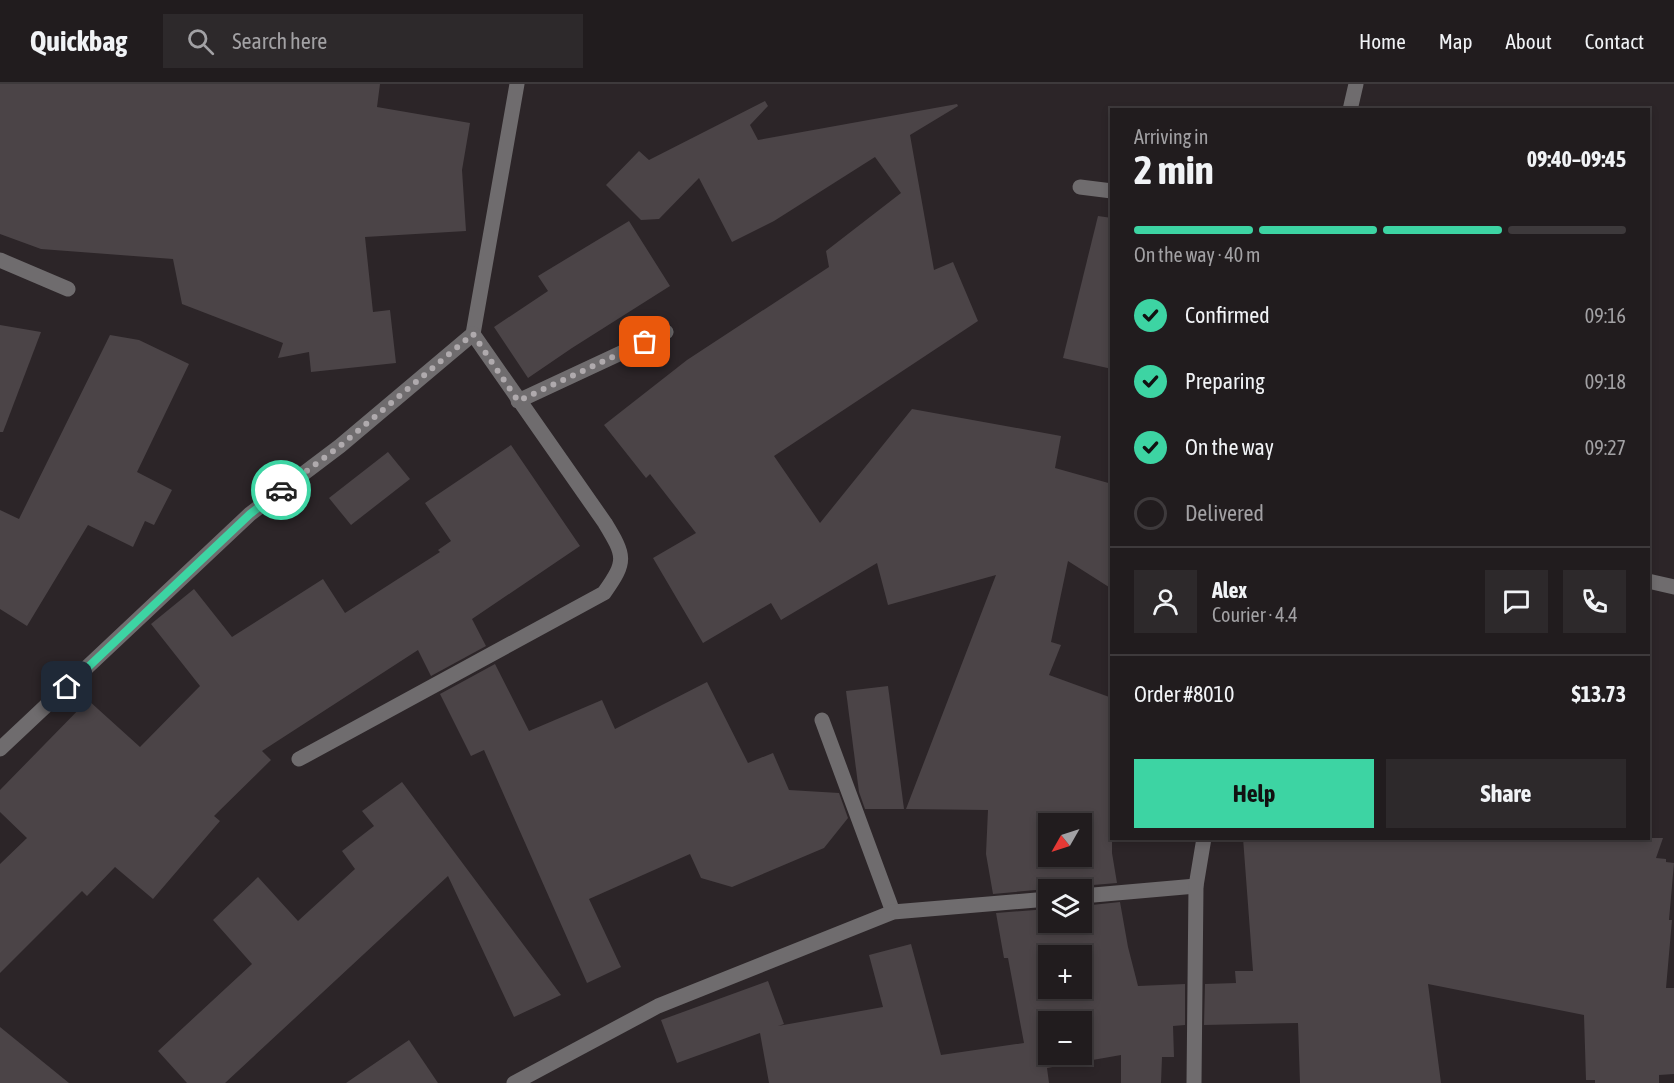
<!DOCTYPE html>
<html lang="en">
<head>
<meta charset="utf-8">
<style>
  body { margin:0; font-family:"Asap Condensed",sans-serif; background:#2d292b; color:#f1f3f6; height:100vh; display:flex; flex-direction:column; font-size:22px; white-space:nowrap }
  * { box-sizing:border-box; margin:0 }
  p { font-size:20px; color:#a2a1a4 }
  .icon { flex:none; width:33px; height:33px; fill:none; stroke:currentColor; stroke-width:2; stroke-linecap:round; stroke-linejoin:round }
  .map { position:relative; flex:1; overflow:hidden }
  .side { position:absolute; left:1110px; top:24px; width:540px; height:732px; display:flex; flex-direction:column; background:#211c1e; border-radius:0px; box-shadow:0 3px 9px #0003,0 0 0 2px #3e3a3c }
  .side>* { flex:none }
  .needle { width:39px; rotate:231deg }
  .controls { position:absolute; left:1038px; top:729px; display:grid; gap:12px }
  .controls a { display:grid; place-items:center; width:54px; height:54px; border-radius:0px; background:#211c1e; box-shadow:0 3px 9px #0003,0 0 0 2px #3e3a3c; font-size:30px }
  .pin { position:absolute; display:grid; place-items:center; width:51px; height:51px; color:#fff; margin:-26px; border-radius:12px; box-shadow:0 3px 9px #0006 }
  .courier { position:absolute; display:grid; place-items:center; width:60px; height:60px; margin:-30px; border:4px solid #3dd4a3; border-radius:50%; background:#fff; color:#222; box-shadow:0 2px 8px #0007 }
  .overview em { font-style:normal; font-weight:700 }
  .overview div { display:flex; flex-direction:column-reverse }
  .overview { display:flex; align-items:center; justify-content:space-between; height:102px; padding:0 24px }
  h1 { font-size:39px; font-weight:700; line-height:45px }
  .bar { display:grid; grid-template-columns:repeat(4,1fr); gap:9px 6px; align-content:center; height:72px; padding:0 24px }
  .bar i { height:8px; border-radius:4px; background:#3e3a3c }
  .bar .selected { background:#3dd4a3 }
  .bar p { grid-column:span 4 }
  .line { display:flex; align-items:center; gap:15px; padding:0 24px; border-top:2px solid #3e3a3c }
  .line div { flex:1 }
  .round { display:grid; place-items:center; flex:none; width:63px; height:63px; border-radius:0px; background:#2d292b }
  ol { padding:0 24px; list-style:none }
  li { display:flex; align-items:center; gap:18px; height:66px }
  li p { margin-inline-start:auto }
  li .icon { padding:6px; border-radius:50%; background:#3dd4a3; color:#111; stroke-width:4 }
  li:last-child { color:#a2a1a4 }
  li i { width:33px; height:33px; border:3px solid #3e3a3c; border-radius:50% }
  .primary-button { display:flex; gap:12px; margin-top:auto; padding:12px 24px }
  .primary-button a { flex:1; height:69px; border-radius:0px; background:#3dd4a3; color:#111; font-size:24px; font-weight:700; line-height:69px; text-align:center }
  .primary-button a+a { background:#2d292b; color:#f1f3f6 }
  header { display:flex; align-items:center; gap:36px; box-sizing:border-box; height:84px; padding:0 30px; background:#211c1e; border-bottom:2px solid #3e3a3c }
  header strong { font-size:28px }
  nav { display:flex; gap:33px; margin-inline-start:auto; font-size:21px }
  .search { width:420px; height:54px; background:#2d292b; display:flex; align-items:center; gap:15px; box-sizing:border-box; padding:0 21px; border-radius:0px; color:#a2a1a4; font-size:22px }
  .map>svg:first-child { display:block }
  .building { fill:#4b4447; fill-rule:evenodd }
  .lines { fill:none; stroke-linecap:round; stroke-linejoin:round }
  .minor { stroke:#6f6c6e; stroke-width:15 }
  .done { stroke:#afaaad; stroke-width:6; stroke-dasharray:0 10.8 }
  .route { stroke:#3dd4a3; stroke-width:8 }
</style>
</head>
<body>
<header>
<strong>Quickbag</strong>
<div class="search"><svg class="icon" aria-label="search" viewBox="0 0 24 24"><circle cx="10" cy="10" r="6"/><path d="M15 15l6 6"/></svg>Search here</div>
<nav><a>Home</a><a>Map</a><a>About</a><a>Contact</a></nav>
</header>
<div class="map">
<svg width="1674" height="999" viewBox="0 0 1674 999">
  <rect width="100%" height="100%" fill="#2c2528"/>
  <g class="building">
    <path d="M0,0H380L377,23L470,39L462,86L466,147L365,153L373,228L390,226L396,279L311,288L309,268L278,274L283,259L182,220L173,175L41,165L0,150Z"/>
    <path d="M765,17L768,22L750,41L758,56L957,20L958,22L910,51L934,186L953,178L978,237L774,372L820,439L912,325L1061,352L1055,384L1112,400V505L1068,477L1051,558L1061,561L1049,591L1112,614V769L1117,799L1081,802L1075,806L1047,805L993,810L986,770L988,726L906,725L996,491L888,521L877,479L781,536L771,519L703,559L653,474L696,449L650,390L646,394L604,341L687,276L829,183L826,167L901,109L875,73L774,137L732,158L699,94L659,135L641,136L606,101L639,67L649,76ZM1048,740H1082V772H1048Z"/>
    <path d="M1098,132L1112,134V285L1063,274Z"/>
    <path d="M629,137L670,202L572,264L528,294L494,243L548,207L538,192Z"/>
    <path d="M0,241L41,248L3,348H0Z"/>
    <path d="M110,251L139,256L189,280L137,388L172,406L154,441L145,437L133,463L88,441L27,542L0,525V426L19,435Z"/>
    <path d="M511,361L580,462L472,535L486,562L431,592L418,566L262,667L271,676L214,732L220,737L153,815L115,783L87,812L82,807L0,889V780L27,754L0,728V706L88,616L140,663L200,602L151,540L194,505L232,553L323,495L345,529L440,468L438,466L451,457L425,419Z"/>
    <path d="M388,368L410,395L351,441L329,414Z"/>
    <path d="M495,580L529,647L602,616L615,645L707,598L748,679L773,669L789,706L839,709L848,734L824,764L732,803L701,794L690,770L589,815L621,883L587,899L484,666L471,672L440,610Z"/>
    <path d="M888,602L904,725H865L859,708L846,607Z"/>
    <path d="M402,698L561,911L514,933L448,792L225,999H187L158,967L252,880L213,836L258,793L298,837L355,785L342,767L374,742L362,727Z"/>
    <path d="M1243,754H1663L1656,774L1666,775V778L1674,779L1669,836H1672L1666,904H1674V990L1659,991V999H1595V996H1586L1584,931L1428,900L1441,999H1300L1298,939L1204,941L1205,900L1236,899L1235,887H1253Z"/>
    <path d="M1120,818L1128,863L1138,902L1185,900V941L1173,942L1174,973H1162L1161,999H1121V971L1047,984L1049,999H769L760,949L677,979L661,936L768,897L784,940L778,942L883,923L869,871L911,860L941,971L1024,959L1008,874H1004L996,829L1048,825V838H1082V822ZM1048,872H1082V904H1048ZM1048,938H1082V970H1048Z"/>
    <path d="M0,943L69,999H0Z"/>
    <path d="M409,956L438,999H346Z"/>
  </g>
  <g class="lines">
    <g class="minor">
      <path d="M1350,26L1356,0"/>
      <path d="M1080,103L1112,107"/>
      <path d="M0,176L68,205"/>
      <path d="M518,317L666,248"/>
      <path d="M1648,497L1674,503"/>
      <path d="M822,636L893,828"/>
      <path d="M0,665L250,430L340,362L473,250L517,0"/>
      <path d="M299,675L604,509C627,477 625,472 605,439L473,250"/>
      <path d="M1082,812L1196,802"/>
      <path d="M514,999L658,922L893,828L1048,815"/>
      <path d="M1194,999L1196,802L1204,754"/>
    </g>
  </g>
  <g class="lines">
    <path class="done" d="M281,406L340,362L473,250L518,317L645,258"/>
    <path class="route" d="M67,603L250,430L281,406"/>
  </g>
</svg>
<div class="controls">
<a><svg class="needle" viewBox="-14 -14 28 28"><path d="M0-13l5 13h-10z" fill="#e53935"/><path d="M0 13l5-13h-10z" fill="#a2a1a4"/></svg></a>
<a><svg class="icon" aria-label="layers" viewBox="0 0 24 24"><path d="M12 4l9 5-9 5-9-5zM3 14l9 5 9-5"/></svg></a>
<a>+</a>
<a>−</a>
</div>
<div class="pin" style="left:645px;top:258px;background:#ea580c"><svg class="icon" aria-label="bag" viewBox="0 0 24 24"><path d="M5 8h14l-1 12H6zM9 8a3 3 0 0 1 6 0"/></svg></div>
<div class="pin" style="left:67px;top:603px;background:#1f2937"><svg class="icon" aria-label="home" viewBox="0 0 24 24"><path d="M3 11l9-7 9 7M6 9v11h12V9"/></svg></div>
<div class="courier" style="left:281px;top:406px"><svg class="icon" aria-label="car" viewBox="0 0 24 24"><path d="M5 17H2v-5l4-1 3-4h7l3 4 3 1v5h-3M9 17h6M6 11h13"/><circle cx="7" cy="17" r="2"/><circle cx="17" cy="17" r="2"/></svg></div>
<section class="side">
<div class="overview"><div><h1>2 min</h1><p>Arriving in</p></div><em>09:40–09:45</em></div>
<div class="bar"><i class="selected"></i><i class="selected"></i><i class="selected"></i><i></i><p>On the way · 40 m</p></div>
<ol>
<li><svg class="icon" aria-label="check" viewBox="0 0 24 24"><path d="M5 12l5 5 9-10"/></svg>Confirmed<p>09:16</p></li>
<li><svg class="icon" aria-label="check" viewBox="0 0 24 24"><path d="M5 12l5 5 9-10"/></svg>Preparing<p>09:18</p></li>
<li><svg class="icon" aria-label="check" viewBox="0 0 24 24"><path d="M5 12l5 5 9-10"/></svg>On the way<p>09:27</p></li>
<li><i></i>Delivered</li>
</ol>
<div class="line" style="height:108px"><a class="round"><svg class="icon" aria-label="person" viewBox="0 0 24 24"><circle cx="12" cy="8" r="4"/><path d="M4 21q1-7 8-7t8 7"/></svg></a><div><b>Alex</b><p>Courier · 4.4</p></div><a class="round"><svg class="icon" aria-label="chat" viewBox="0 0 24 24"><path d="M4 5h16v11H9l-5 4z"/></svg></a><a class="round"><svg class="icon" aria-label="phone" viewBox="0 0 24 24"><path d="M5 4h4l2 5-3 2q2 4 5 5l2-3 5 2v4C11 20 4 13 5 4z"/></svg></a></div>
<div class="line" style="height:78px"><div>Order #8010</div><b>$13.73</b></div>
<div class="primary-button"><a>Help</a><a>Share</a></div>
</section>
</div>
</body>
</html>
